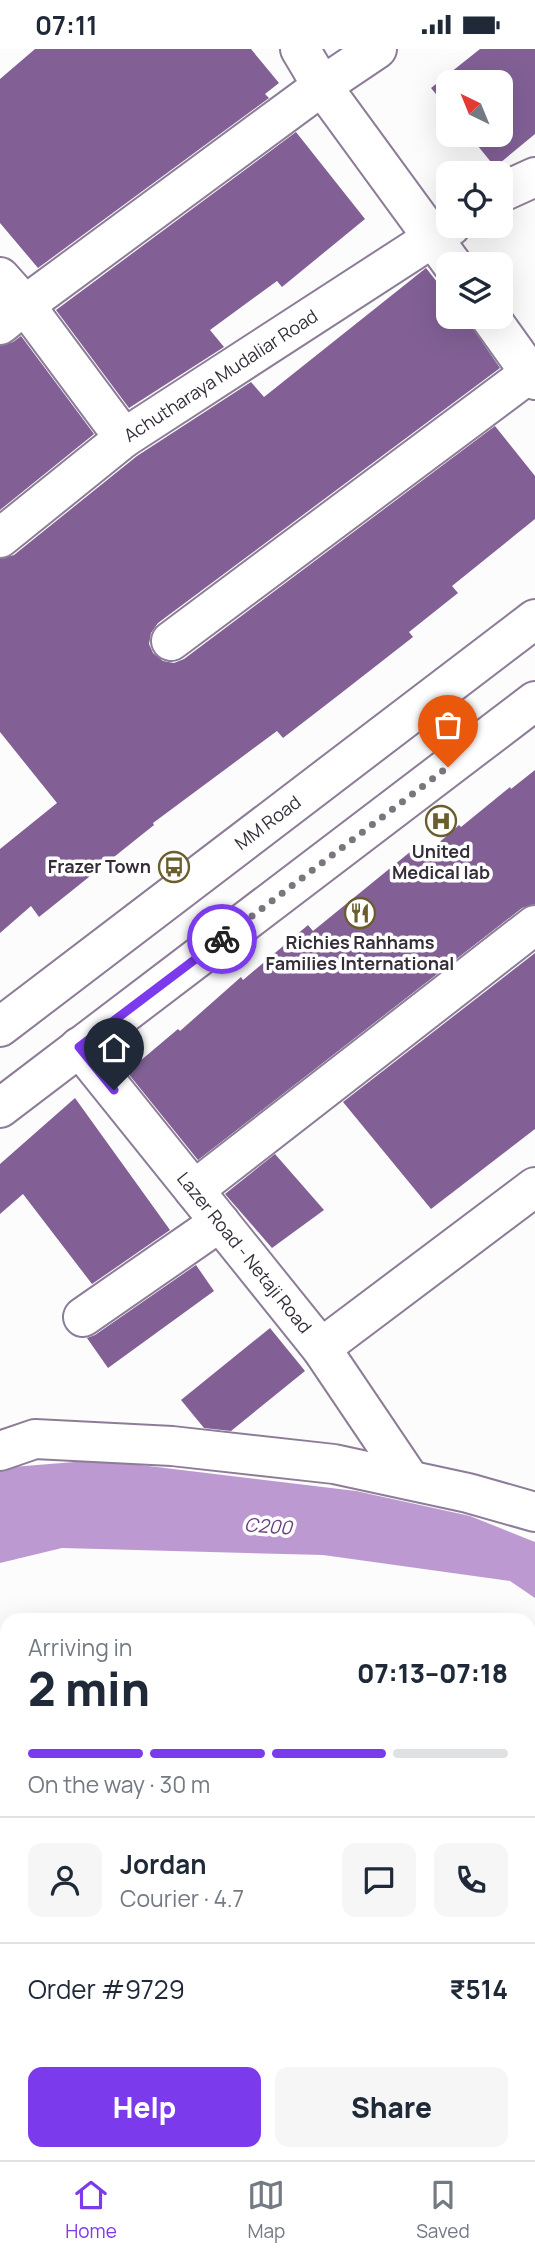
<!DOCTYPE html>
<html lang="en">
<head>
<meta charset="utf-8">
<style>
  body { margin:0; font-family:Manrope,sans-serif; background:#f6f6f7; color:#1f2937; height:100vh; display:flex; flex-direction:column; font-size:26px; white-space:nowrap }
  * { box-sizing:border-box; margin:0 }
  p { font-size:23px; color:#747a83 }
  .icon { flex:none; width:38px; height:38px; fill:none; stroke:currentColor; stroke-width:2; stroke-linecap:round; stroke-linejoin:round }
  .map { position:relative; flex:1; overflow:hidden }
  .sheet { position:absolute; left:0px; top:1564px; width:536px; height:548px; display:flex; flex-direction:column; background:#fff; border-radius:21px 21px 0 0; box-shadow:0 7px 28px #0002 }
  .sheet>* { flex:none }
  .needle { width:46px; rotate:317deg }
  .tools { position:absolute; left:436px; top:21px; display:grid; gap:14px }
  .tools a { display:grid; place-items:center; width:77px; height:77px; border-radius:14px; background:#fff; box-shadow:0 7px 28px #0002; font-size:35px }
  .pin { position:absolute; display:grid; place-items:center; width:60px; height:60px; color:#fff; margin:-72px -30px; border-radius:50% 50% 50% 0; rotate:-45deg; box-shadow:0 0 7px #0007 }
  .pin .icon { rotate:45deg }
  .courier { position:absolute; display:grid; place-items:center; width:70px; height:70px; margin:-35px; border:5px solid #7c3aed; border-radius:50%; background:#fff; color:#222; box-shadow:0 2px 9px #0007 }
  .summary em { font-style:normal; font-weight:800 }
  .summary div { display:flex; flex-direction:column-reverse }
  .summary { display:flex; align-items:center; justify-content:space-between; height:119px; padding:0 28px }
  h1 { font-size:46px; font-weight:800; line-height:52px }
  .bar { display:grid; grid-template-columns:repeat(4,1fr); gap:10px 7px; align-content:center; height:84px; padding:0 28px }
  .bar i { height:9px; border-radius:5px; background:#e0e1e3 }
  .bar .active { background:#7c3aed }
  .bar p { grid-column:span 4 }
  .line { display:flex; align-items:center; gap:18px; padding:0 28px; border-top:2px solid #e0e1e3 }
  .line div { flex:1 }
  .round { display:grid; place-items:center; flex:none; width:74px; height:74px; border-radius:14px; background:#f6f6f7 }
  .button { display:flex; gap:14px; margin-top:auto; padding:14px 28px }
  .button a { flex:1; height:80px; border-radius:14px; background:#7c3aed; color:#fff; font-size:28px; font-weight:800; line-height:80px; text-align:center }
  .button a+a { background:#f6f6f7; color:#1f2937 }
  .status { display:flex; justify-content:space-between; align-items:center; height:49px; padding:0 35px; background:#fff; direction:ltr }
  .status svg { height:19px; fill:currentColor }
  .tabs { display:flex; justify-content:space-around; align-items:center; height:98px; border-top:2px solid #e0e1e3; background:#fff; font-size:19px; color:#747a83 }
  .tabs a { display:grid; justify-items:center; gap:4px }
  .tabs .active { color:#7c3aed }
  .map>svg:first-child { display:block }
  .water { fill:#bd99d2 }
  .building { fill:#826096 }
  .lines { fill:none; stroke-linecap:round; stroke-linejoin:round }
  .street-casing { stroke:#8d7c97; stroke-width:42 }
  .primary-casing { stroke:#8d7c97; stroke-width:42 }
  .street { stroke:#fff; stroke-width:38 }
  .primary { stroke:#fff; stroke-width:38 }
  .done { stroke:#7b767e; stroke-width:7; stroke-dasharray:0 12.6 }
  .route { stroke:#7c3aed; stroke-width:9 }
  .labels { text-anchor:middle; stroke-width:7; stroke-linejoin:round; paint-order:stroke }
  .street-label { font-size:18px; fill:#352e3a; stroke:#fff }
  .poi-label { font-size:18px; font-weight:bold; fill:#352e3a; stroke:#fff }
  .water-label { font-size:19px; font-style:italic; fill:#6a3d82; stroke:#fff }
</style>
</head>
<body>
<div class="status"><b>07:11</b><svg viewBox="0 0 49 12"><path d="M0 12V9h3v3zM5 12V6h3v6zM10 12V3h3v9zM15 12V0h3v12zM26 1h20v11H26zM47 4h2v5h-2z"/></svg></div>
<div class="map">
<svg width="535" height="2111" viewBox="0 0 535 2111">
  <rect width="100%" height="100%" fill="#fcfcfc"/>
  <path class="water" d="M99,1411L356,1442L470,1467L535,1493V1549L510,1532L323,1506L62,1499L0,1514V1419Z"/>
  <g class="building">
    <path d="M35,0H251L279,34L265,45L269,49L38,219L0,174V30Z"/>
    <path d="M480,0H535V85L495,118L469,86H500V33H448V60L431,39Z"/>
    <path d="M296,83L365,170L282,238L277,232L210,281L224,298L129,359L56,261Z"/>
    <path d="M426,219L448,247V268H465L500,319L158,574L151,584L149,595L153,604L163,612L174,614L184,610L495,377L535,427V470L452,537L458,544L409,583L413,588L340,645L283,689L277,682L153,774L154,776L39,868L31,857L0,884V800L57,754L0,683V510L14,506L137,407L251,333L264,348Z"/>
    <path d="M21,287L94,385L0,461V297L13,293Z"/>
    <path d="M535,721V855L522,859L198,1111L127,1023L178,980L180,982L241,928L243,931L308,876L313,882L410,803L418,812L459,776L461,778L510,738L511,740Z"/>
    <path d="M535,904V1080L431,1160L343,1053Z"/>
    <path d="M75,1049L170,1181L92,1235L23,1145L0,1165V1115Z"/>
    <path d="M275,1105L324,1161L272,1199L225,1145Z"/>
    <path d="M196,1216L214,1242L108,1319L87,1289L95,1286Z"/>
    <path d="M270,1279L305,1322L231,1382L204,1379L181,1351Z"/>
  </g>
  <g class="lines">
    <g class="street-casing">
      <g id="street">
        <path d="M300,0L322,37L452,215"/>
        <path d="M500,144L535,128"/>
        <path d="M0,228L25,256L124,389"/>
        <path d="M490,268L535,331"/>
        <path d="M0,276L25,256L322,37L377,0"/>
        <path d="M0,489L124,389L451,177"/>
        <path d="M171,592L530,324"/>
        <path d="M79,998L321,1299L535,1138"/>
        <path d="M194,1141L535,876"/>
        <path d="M83,1268L220,1173"/>
        <path d="M321,1299L410,1431"/>
        <path d="M0,1402L35,1390L172,1397L334,1415L468,1444L535,1463"/>
      </g>
    </g>
    <g class="primary-casing">
      <g id="primary">
        <path d="M0,978L535,570"/>
        <path d="M0,1059L535,652"/>
      </g>
    </g>
    <use href="#street" class="street"/>
    <use href="#primary" class="primary"/>
  </g>
  <g class="lines">
    <path class="done" d="M222,890L448,718"/>
    <path class="route" d="M114,1041L79,998L222,890"/>
  </g>
  <defs>
    <g id="hospital-ring" transform="scale(1.575)"><circle r="9.5" fill="#fff" stroke="#6a5f2c" stroke-width="1.5"/><path d="M-5-5h3v3.5h4V-5h3V5h-3V1.5h-4V5h-3Z" fill="#6a5f2c"/></g>
    <g id="bus-ring" transform="scale(1.575)"><circle r="9.5" fill="#fff" stroke="#6a5f2c" stroke-width="1.5"/><path d="M-5-6H5V4H4V6H2V4H-2V6H-4V4H-5ZM-3.5-4V0h7V-4ZM-3.5 1.2v1.5H-2V1.2ZM2 1.2v1.5H3.5V1.2Z" fill="#6a5f2c"/></g>
    <g id="restaurant-ring" transform="scale(1.575)"><circle r="9.5" fill="#fff" stroke="#6a5f2c" stroke-width="1.5"/><path d="M-5-6h1v4h1v-4h1v4h1v-4h1v5L-1.5 .5V6h-2V.5L-5-1ZM5-6V6H3V1.5H1.5Q1.5-4 5-6Z" fill="#6a5f2c"/></g>
  </defs>
  <g fill-rule="evenodd">
    <use href="#hospital-ring" x="441" y="772"/>
    <use href="#bus-ring" x="174" y="818"/>
    <use href="#restaurant-ring" x="360" y="864"/>
  </g>
  <g class="labels">
    <g class="street-label">
      <text transform="translate(221 327) rotate(-33)" y="6">Achutharaya Mudaliar Road</text>
      <text transform="translate(268 774) rotate(-37)" y="6">MM Road</text>
      <text transform="translate(244 1204) rotate(51)" y="6">Lazer Road - Netaji Road</text>
    </g>
    <g class="poi-label">
      <text x="441" y="809">United<tspan x="441" dy="21">Medical lab</tspan></text>
      <text x="151" y="824" text-anchor="end">Frazer Town</text>
      <text x="360" y="900">Richies Rahhams<tspan x="360" dy="21">Families International</tspan></text>
    </g>
    <g class="water-label">
      <text transform="translate(268 1477) rotate(4)" y="7">C200</text>
    </g>
  </g>
</svg>
<div class="tools">
<a><svg class="needle" viewBox="-14 -14 28 28"><path d="M0-13l5 13h-10z" fill="#e53935"/><path d="M0 13l5-13h-10z" fill="#747a83"/></svg></a>
<a><svg class="icon" aria-label="locate" viewBox="0 0 24 24"><circle cx="12" cy="12" r="6"/><path d="M12 2v4M12 18v4M2 12h4M18 12h4"/></svg></a>
<a><svg class="icon" aria-label="layers" viewBox="0 0 24 24"><path d="M12 4l9 5-9 5-9-5zM3 14l9 5 9-5"/></svg></a>
</div>
<div class="pin" style="left:448px;top:718px;background:#ea580c"><svg class="icon" aria-label="bag" viewBox="0 0 24 24"><path d="M5 8h14l-1 12H6zM9 8a3 3 0 0 1 6 0"/></svg></div>
<div class="pin" style="left:114px;top:1041px;background:#1f2937"><svg class="icon" aria-label="home" viewBox="0 0 24 24"><path d="M3 11l9-7 9 7M6 9v11h12V9"/></svg></div>
<div class="courier" style="left:222px;top:890px"><svg class="icon" aria-label="bike" viewBox="0 0 24 24"><circle cx="6" cy="16" r="4"/><circle cx="18" cy="16" r="4"/><path d="M6 16l4-8h5l3 8M10 8l3 8H6M13 5h3"/></svg></div>
<section class="sheet">
<div class="summary"><div><h1>2 min</h1><p>Arriving in</p></div><em>07:13–07:18</em></div>
<div class="bar"><i class="active"></i><i class="active"></i><i class="active"></i><i></i><p>On the way · 30 m</p></div>
<div class="line" style="height:126px"><a class="round"><svg class="icon" aria-label="person" viewBox="0 0 24 24"><circle cx="12" cy="8" r="4"/><path d="M4 21q1-7 8-7t8 7"/></svg></a><div><b>Jordan</b><p>Courier · 4.7</p></div><a class="round"><svg class="icon" aria-label="chat" viewBox="0 0 24 24"><path d="M4 5h16v11H9l-5 4z"/></svg></a><a class="round"><svg class="icon" aria-label="phone" viewBox="0 0 24 24"><path d="M5 4h4l2 5-3 2q2 4 5 5l2-3 5 2v4C11 20 4 13 5 4z"/></svg></a></div>
<div class="line" style="height:91px"><div>Order #9729</div><b>₹514</b></div>
<div class="button"><a>Help</a><a>Share</a></div>
</section>
</div>
<nav class="tabs">
<a class="active"><svg class="icon" aria-label="home" viewBox="0 0 24 24"><path d="M3 11l9-7 9 7M6 9v11h12V9"/></svg>Home</a>
<a><svg class="icon" aria-label="map" viewBox="0 0 24 24"><path d="M3 6l6-2 6 2 6-2v14l-6 2-6-2-6 2zM9 4v14M15 6v14"/></svg>Map</a>
<a><svg class="icon" aria-label="saved" viewBox="0 0 24 24"><path d="M7 4h10v16l-5-4-5 4z"/></svg>Saved</a>
</nav>
</body>
</html>
